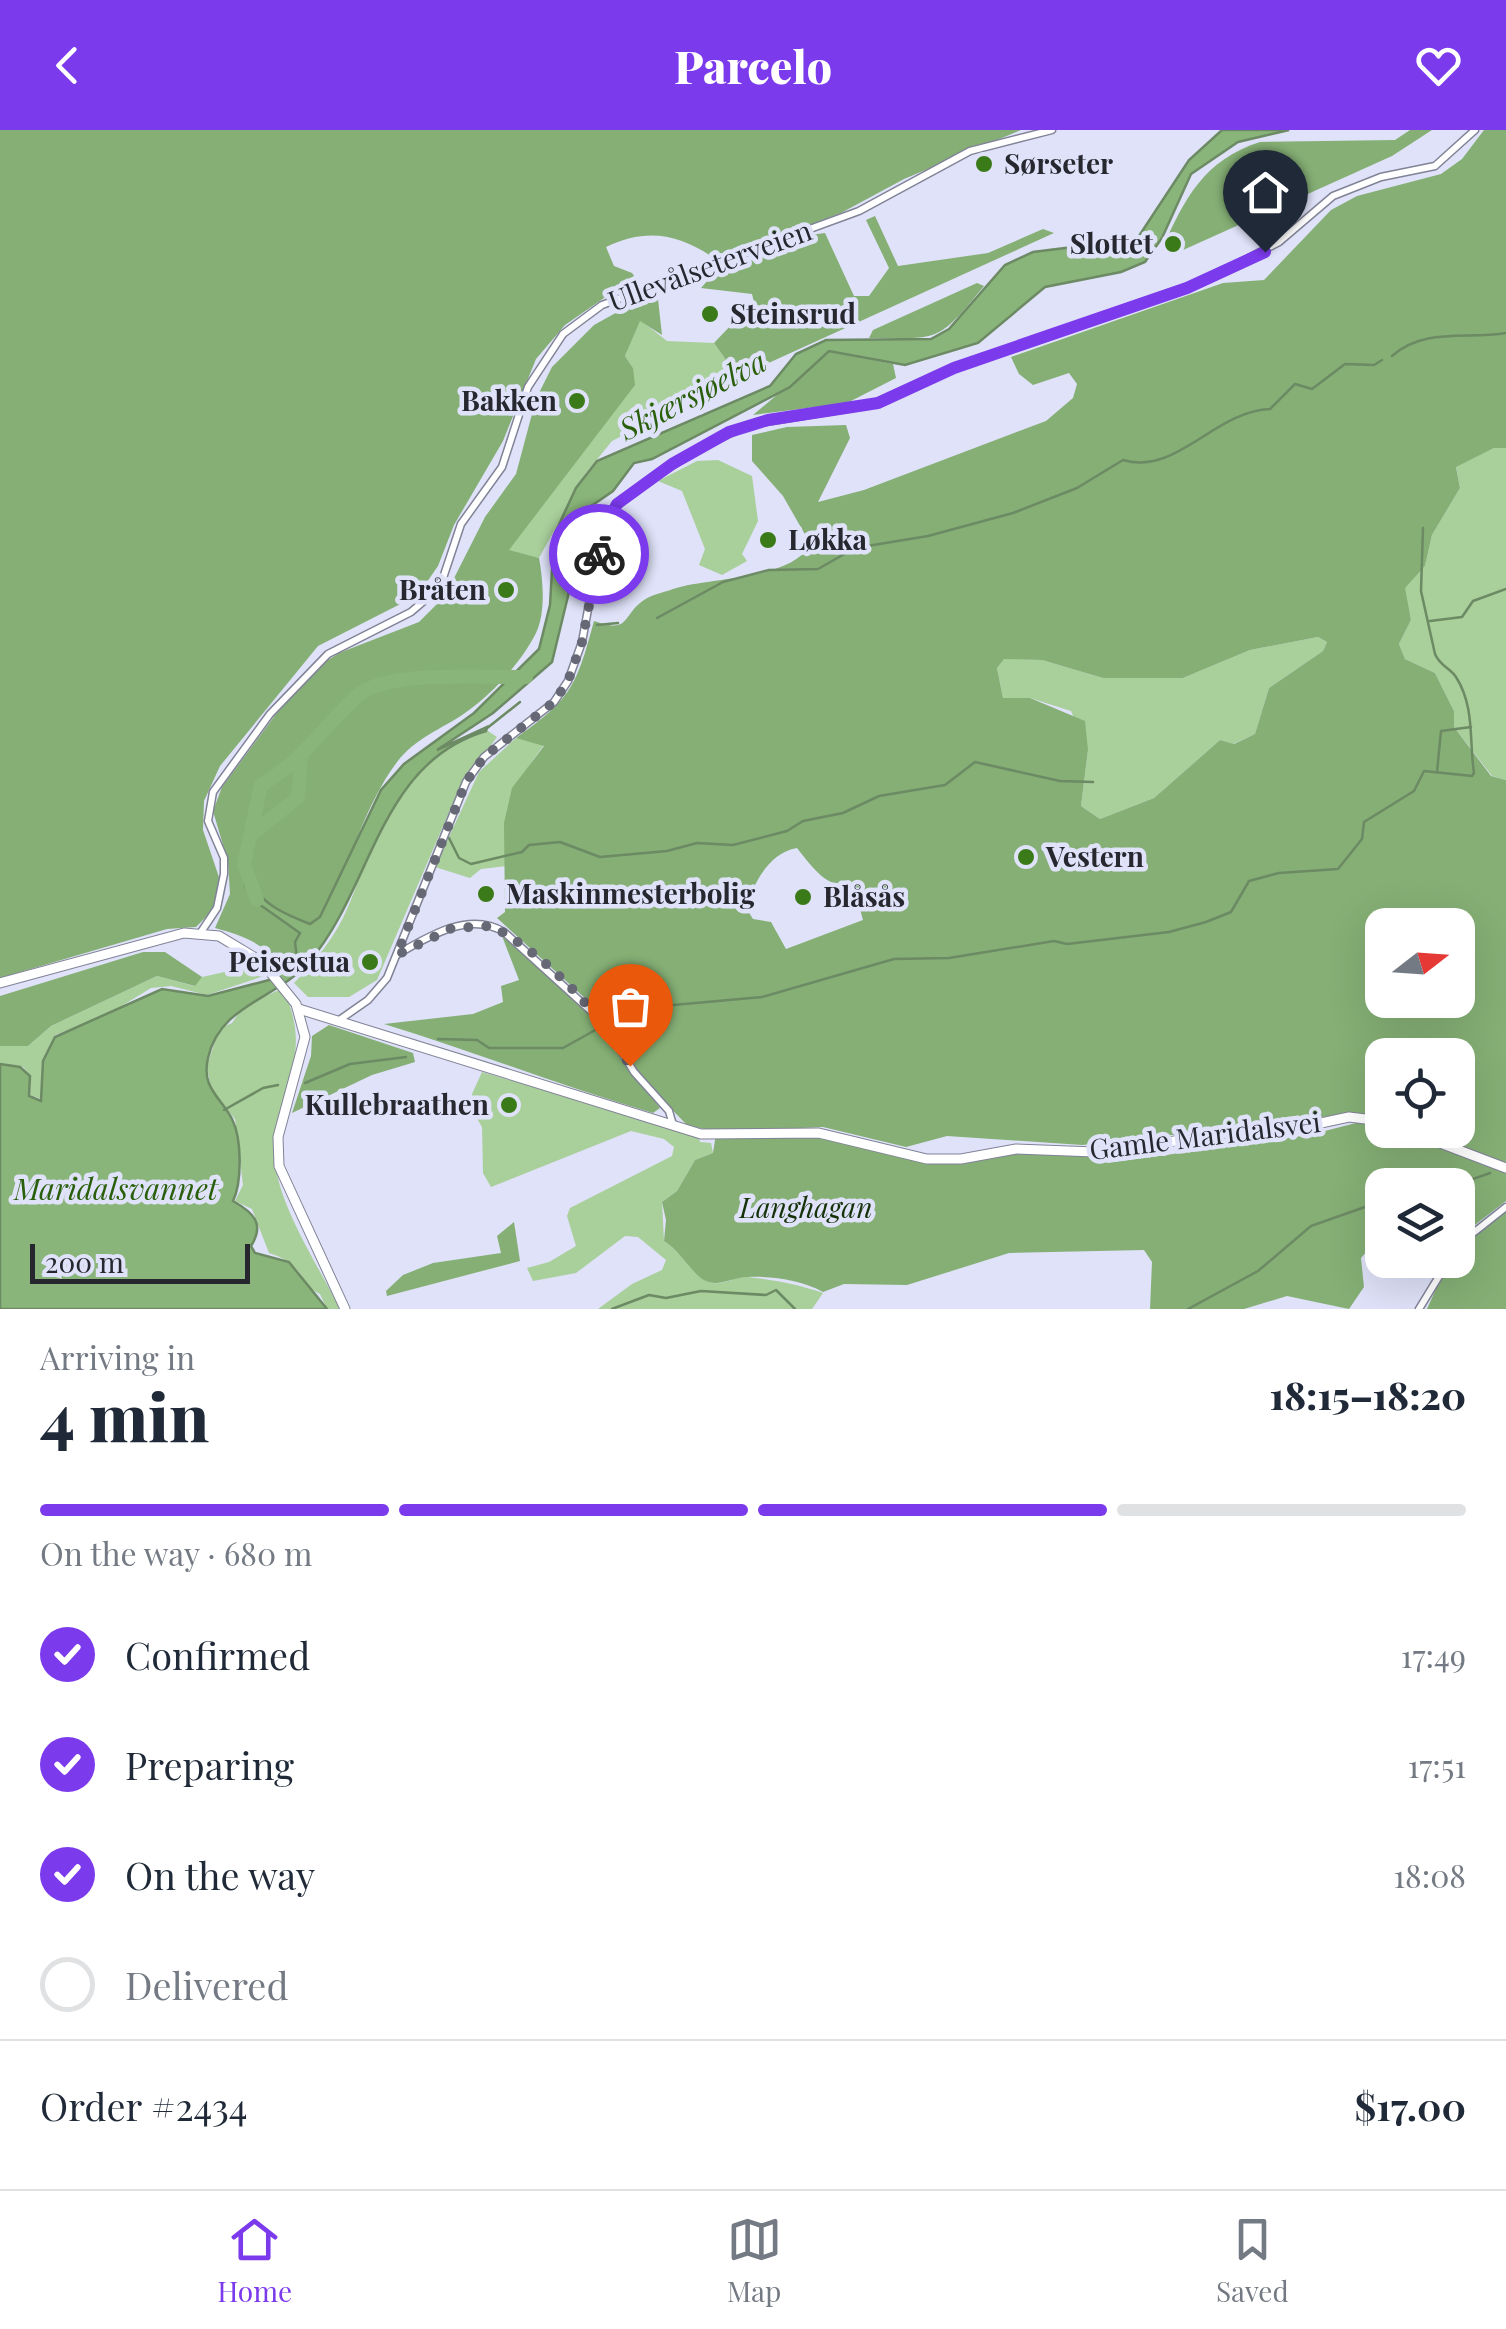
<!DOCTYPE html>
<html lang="en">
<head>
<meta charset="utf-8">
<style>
  body { margin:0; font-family:"Playfair Display",serif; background:#f2f2f3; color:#1f2937; height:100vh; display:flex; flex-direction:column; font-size:38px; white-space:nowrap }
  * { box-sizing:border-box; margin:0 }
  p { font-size:32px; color:#747a83 }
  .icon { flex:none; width:55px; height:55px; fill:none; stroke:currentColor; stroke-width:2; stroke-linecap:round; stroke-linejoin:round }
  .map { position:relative; height:1179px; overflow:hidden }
  .side { display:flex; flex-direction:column; background:#fff; flex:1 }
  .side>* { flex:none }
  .needle { width:65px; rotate:73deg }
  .buttons { position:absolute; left:1365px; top:778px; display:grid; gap:20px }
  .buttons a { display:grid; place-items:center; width:110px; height:110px; border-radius:20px; background:#fff; box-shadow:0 10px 40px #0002; font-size:50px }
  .scale { position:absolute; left:30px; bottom:25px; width:220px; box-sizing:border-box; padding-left:10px; border:5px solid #26272f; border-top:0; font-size:28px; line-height:35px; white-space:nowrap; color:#26272f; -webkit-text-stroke:8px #dfe2f8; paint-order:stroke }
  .pin { position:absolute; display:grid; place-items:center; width:85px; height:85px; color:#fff; margin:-102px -42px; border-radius:50% 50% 50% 0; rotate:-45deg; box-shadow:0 0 10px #0007 }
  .pin .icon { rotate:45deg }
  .courier { position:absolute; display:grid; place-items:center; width:100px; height:100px; margin:-50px; border:8px solid #7c3aed; border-radius:50%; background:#fff; color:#222; box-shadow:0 2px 12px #0007 }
  .overview em { font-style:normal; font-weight:800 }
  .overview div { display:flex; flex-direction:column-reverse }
  .overview { display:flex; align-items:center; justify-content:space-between; height:170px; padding:0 40px }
  h1 { font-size:65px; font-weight:800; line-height:75px }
  .bar { display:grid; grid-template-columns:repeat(4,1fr); gap:15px 10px; align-content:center; height:120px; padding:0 40px }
  .bar i { height:12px; border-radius:8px; background:#e0e1e3 }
  .bar .on { background:#7c3aed }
  .bar p { grid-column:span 4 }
  .line { display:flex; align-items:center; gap:25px; padding:0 40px; border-top:2px solid #e0e1e3 }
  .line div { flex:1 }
  ol { padding:0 40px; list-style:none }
  li { display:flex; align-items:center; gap:30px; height:110px }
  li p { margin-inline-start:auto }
  li .icon { padding:10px; border-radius:50%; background:#7c3aed; color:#fff; stroke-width:4 }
  li:last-child { color:#747a83 }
  li i { width:55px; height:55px; border:5px solid #e0e1e3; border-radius:50% }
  header { display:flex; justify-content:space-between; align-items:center; height:130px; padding:0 40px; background:#7c3aed; color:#fff; font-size:45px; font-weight:800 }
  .tab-bar { display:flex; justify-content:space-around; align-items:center; height:140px; border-top:2px solid #e0e1e3; background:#fff; font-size:28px; color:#747a83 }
  .tab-bar a { display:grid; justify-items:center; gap:5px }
  .tab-bar .on { color:#7c3aed }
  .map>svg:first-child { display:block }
  .green { fill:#a9cf9b }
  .forest { fill:#85af75; fill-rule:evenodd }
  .water { fill:#8ab57a; stroke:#6c8a64; stroke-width:2.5 }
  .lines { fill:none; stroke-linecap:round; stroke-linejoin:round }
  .stream { stroke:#6c8a64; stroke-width:2.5 }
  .river { stroke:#8ab57a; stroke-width:14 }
  .street-casing { stroke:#818397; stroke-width:9 }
  .secondary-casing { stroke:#818397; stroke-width:11 }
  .street { stroke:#fff; stroke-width:6 }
  .secondary { stroke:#fff; stroke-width:9 }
  .done { stroke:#676875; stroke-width:10; stroke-dasharray:0 18 }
  .route { stroke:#7c3aed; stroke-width:12 }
  .poi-dot { fill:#3b7a18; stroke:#dfe2f8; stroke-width:4 }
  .labels { text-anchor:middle; stroke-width:9; stroke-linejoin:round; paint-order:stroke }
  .poi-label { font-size:28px; font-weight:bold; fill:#26272f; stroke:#dfe2f8; text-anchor:start }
  .street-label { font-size:28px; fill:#26272f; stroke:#dfe2f8 }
  .park-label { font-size:28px; font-style:italic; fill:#153108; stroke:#dfe2f8 }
  .water-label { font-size:30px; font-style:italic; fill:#295e0a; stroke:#dfe2f8 }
</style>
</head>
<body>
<header><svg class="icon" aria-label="back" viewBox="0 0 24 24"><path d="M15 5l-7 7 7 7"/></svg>Parcelo<svg class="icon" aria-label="heart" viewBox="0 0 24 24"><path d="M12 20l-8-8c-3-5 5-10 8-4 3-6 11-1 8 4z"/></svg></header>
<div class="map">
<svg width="1506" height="1179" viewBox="0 0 1506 1179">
  <rect width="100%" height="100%" fill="#dfe2f8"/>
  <g class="green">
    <path d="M640,190L667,211L714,213L738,247L612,311L586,343L539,428L508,421L633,238L625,226Z"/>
    <path d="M1494,318H1506V650L1492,646L1454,597V581L1435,543L1405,529L1399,514L1411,490L1404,458L1425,436L1432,405L1460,358L1456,336Z"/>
    <path d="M718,330L752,346L758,391L742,424L747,431L722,445L699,435L705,419L682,361L658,351L697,331Z"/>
    <path d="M1318,507L1327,512L1323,521L1269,558L1255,604L1233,614L1220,610L1154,668L1100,689L1081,676L1088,620L1071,581L1030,568H1003L997,538L1004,528L1042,530L1103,548H1183L1250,520Z"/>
    <path d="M485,599L497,607L459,659L377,850L349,867H308L294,853C315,832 336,806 348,777C367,734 374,687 407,651C428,627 458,613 485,599Z"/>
    <path d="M516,608L544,615C509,662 503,678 507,736L481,739L470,748L435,737L479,642Z"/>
    <path d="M238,839L260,840L267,845L207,865L171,856L151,858L102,888L55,905L44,931V970L30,965L31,946L23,937L0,934V916H28L51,896L157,846L194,856L202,847Z"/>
    <path d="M283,858C319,937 267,963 276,1038C282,1081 320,1139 340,1179H327L320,1164C298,1154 307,1135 269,1123L252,1079L235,1071L243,1055L235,989L211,960L207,936L219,899L232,893L243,877Z"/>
    <path d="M482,942L698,1005L700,1012L711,1013L713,1023L695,1030L677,1061L662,1072L664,1111C680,1121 688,1138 703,1149C718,1160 733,1146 748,1147C774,1150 800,1155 823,1163L812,1179H598L632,1154L662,1140L666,1130L638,1107L625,1106L576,1143L533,1151L527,1138L549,1132L576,1116L567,1086L570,1078L672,1026L674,1017L664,1009L631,1001L491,1057L483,1043L482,997L472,980V964Z"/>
  </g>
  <g class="forest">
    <path d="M0,0H1021L904,49L841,83L717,130C680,104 647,97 606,117L614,136L632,143L640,154L604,168L565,195L536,229L503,311L454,395L438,436L418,465L318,516L220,636L204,671L203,700L223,759L212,781L196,797L167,799L0,848Z"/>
    <path d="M1410,0H1432L1392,26L1172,125L1162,119C1185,68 1204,30 1260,12L1395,10Z"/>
    <path d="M1484,0H1506V318H1494L1456,337L1460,358L1432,405L1425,436L1405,458L1411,490L1399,514L1405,529L1435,543L1454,581V597L1491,646L1506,650V1033L1420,1000H1458V925H1382V989L1361,984L1082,1015L947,1006L906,1017L823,997L717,1002L687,995L637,944L588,871L497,788L505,782L504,693L512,658L544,616L516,608C572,568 576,557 594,491C631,504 621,486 644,470C651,465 665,462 673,459C711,447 787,451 811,415L783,366L752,331V305L787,297L846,295L850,308L818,372L864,360L1046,291L1073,268L1077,254L1069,243L1033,255L1019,244L1011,227L1223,153L1264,150L1331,80L1357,66L1441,44L1462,29ZM1318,507L1327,512L1323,521L1269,558L1255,604L1234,614L1220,610L1154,668L1100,689L1081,676L1088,620L1085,591L1030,568H1003L997,538L1004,529L1042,530L1103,548H1183L1250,520ZM797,718C814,739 825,757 854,757L863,790L786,819L771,792L753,789L746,778C754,752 769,723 797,718ZM1382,795H1458V870H1382Z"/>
    <path d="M875,86L898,136L988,123L1043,99L1054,103L738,247L714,213L733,193L758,188L752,164L701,158L709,149L810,105L825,103L854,166H869L889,138L866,90Z"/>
    <path d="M977,153L984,156C938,212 941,209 869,208L873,200Z"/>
    <path d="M658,169L662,205L640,191L625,226L633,238L635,255L509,420L539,428C543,450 546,482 536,503C521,533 492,564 465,583C442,599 415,608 397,632C350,695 343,783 282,837C263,813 244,806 215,798L230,764L228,732L213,681L222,657L305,545L339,523L419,492L445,466L485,387L516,344L536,269L552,237L594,195L621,180Z"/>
    <path d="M829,221L893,234L896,248L847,273L753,285Z"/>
    <path d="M502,806L581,873L660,978L653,983C562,956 475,922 384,894L473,884L503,872L501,856L519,850Z"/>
    <path d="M143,822H165L202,847L195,856L157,846L51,896L28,916H0V866Z"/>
    <path d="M329,895L413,923L415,932L372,945L292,983L311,926L312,906Z"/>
    <path d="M1360,992L1399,1000L1506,1040V1071L1458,1108V1055H1382V1104L1361,1128L1364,1157L1349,1179L1287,1166L1244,1179H1150L1152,1132L1144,1120L1009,1123L907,1155L844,1154L823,1162C802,1150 772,1146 748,1147C732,1147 717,1159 702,1149C688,1138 680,1121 664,1111L666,1090L662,1072L677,1061L695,1030L713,1023L716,1004L819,1003L940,1030L1025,1023L1091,1025L1108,1033L1309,1005Z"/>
    <path d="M1506,1081V1179H1427L1449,1130H1458V1114Z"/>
    <path d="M514,1092L520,1131L387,1166L386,1161L403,1145L433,1133L501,1123L497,1106Z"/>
  </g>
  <path class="water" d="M1222,0H1289L1238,12L1191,44L1162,108L1145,132L1121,142L1045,157L978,213L905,235L829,221L790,257L652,329L634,333L613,361L587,379L571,405L563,429V452L569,462L552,532L493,583L437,620L487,597L486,601C378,633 373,758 309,832C276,870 220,874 208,928C201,958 220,966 232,989C242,1009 242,1052 233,1071C254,1083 265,1094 251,1116L255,1123L289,1132L327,1179H0V934L20,937L30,946L29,966L41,971L43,931L55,907L162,859L208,866L269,850L297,828L295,812L300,803L252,769L245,755L251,752C262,775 287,785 310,794L320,787L381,660L404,634L474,583L539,519L550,475L554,405L576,358L597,331L770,256L796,224L826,210L931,209L949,199L1005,135L1033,122L1137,109L1189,30Z"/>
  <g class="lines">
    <g class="stream">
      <path d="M1392,226C1425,197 1467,210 1506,203"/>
      <path d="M657,488L723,452L769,440L818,439L855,418L928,406L1013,383L1077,358L1123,330C1176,346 1215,281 1270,279L1295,254L1312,259L1345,234L1374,235L1382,230"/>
      <path d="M1430,491L1462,487L1473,471L1506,459"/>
      <path d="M597,495L618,493"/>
      <path d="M486,599L520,572"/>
      <path d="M1437,642L1441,601L1471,597"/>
      <path d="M449,708L459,728L471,734L522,722L529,715L560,712L600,727L667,721L697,713L733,715L787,701L803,691L843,683L879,666L945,655L975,632L1060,651L1093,652"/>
      <path d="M608,889L640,878L762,867L894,829L949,828L1054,811L1067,814L1169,802L1206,792L1231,782L1249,751L1279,743L1338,739L1362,709L1364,692L1414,661L1424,641L1472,646L1474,643C1469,610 1475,577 1456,547C1450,538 1440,536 1435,524L1421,461L1423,398"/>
      <path d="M438,909L477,910L489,918H563L597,899"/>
      <path d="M305,953L350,934L406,927"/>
      <path d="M224,980L263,958L278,955"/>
      <path d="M1456,1055L1490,1043"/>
      <path d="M612,1179L649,1165L666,1168L701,1161L766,1165L776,1160L795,1179"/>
      <path d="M1188,1179L1258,1141L1311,1096L1382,1071"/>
    </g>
    <g class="river">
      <path d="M252,704L298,667L301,628"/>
      <path d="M257,770L244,734L261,655C302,632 323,597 357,566C387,539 485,548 526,547"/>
    </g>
    <g class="street-casing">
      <g id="street">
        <path d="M201,802L217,778L224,744V728L208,691L213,662L270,584L328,524L411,482L432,464L443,448L461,394L502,337L528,257L563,204L602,175L859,81L970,21L1052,0"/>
        <path d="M398,824C429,806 469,781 504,802L603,892L634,942L669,981L673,995"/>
        <path d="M338,891L368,870L387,848L466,652L484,627L554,572L568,551L582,512L602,403L613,379L630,364L696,320L748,295L870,275L954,238L1209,149L1279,112L1333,66L1381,47L1435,36L1475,0"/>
        <path d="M1458,1115L1506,1077"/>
        <path d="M1419,1179L1449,1130"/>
      </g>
    </g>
    <g class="secondary-casing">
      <g id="secondary">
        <path d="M0,853L184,803L219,806L262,832L296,874L305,907L278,1007L279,1036L345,1179"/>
        <path d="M299,879L701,1004L819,1003L927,1029H961L1016,1019L1121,1023L1201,1005L1302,997L1349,987L1382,991"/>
        <path d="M1406,1000L1506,1038"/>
      </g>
    </g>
    <use href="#street" class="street"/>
    <use href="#secondary" class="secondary"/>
  </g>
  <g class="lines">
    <path class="done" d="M599,424L582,512L568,551L554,572L484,627L466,652L397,825L452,798L492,796C548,827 599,881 630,936"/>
    <path class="route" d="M599,424L602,403L617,374L672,334L729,302L768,290L878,273L954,238L1187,158L1265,122"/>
  </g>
  <g class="poi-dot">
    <circle cx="984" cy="34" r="10"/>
    <circle cx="1173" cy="114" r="10"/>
    <circle cx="710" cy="184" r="10"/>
    <circle cx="577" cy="271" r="10"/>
    <circle cx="768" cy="410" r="10"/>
    <circle cx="506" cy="460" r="10"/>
    <circle cx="1026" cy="727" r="10"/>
    <circle cx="486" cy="764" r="10"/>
    <circle cx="803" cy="767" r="10"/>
    <circle cx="370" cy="832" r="10"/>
    <circle cx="509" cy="975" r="10"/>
  </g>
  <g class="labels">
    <g class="poi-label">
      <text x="1004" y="44">Sørseter</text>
      <text x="1153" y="124" text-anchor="end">Slottet</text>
      <text x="730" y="194">Steinsrud</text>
      <text x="557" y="281" text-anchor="end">Bakken</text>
      <text x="788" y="420">Løkka</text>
      <text x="486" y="470" text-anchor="end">Bråten</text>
      <text x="1046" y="737">Vestern</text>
      <text x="506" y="774">Maskinmesterbolig</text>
      <text x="823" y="777">Blåsås</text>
      <text x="350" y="842" text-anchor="end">Peisestua</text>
      <text x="489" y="985" text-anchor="end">Kullebraathen</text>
    </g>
    <g class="street-label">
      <text transform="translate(710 136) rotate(-20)" y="10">Ullevålseterveien</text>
      <text transform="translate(1205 1006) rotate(-7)" y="10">Gamle Maridalsvei</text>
    </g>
    <g class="park-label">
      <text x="806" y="1088">Langhagan</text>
    </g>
    <g class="water-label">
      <text transform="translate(693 266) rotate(-27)" y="10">Skjærsjøelva</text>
      <text x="116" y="1070">Maridalsvannet</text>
    </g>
  </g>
</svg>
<div class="buttons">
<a><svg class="needle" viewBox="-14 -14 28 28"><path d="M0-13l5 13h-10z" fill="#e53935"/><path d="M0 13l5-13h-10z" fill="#747a83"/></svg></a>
<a><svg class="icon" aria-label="locate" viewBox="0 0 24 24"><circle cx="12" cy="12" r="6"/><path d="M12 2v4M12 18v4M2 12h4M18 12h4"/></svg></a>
<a><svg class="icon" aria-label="layers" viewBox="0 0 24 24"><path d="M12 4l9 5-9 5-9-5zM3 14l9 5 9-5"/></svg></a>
</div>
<div class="scale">200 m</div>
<div class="pin" style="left:630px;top:936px;background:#ea580c"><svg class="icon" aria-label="bag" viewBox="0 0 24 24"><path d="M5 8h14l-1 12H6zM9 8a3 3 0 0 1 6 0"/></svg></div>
<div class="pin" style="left:1265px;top:122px;background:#1f2937"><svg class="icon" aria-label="home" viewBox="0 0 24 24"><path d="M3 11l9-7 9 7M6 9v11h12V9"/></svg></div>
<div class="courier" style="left:599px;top:424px"><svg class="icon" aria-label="bike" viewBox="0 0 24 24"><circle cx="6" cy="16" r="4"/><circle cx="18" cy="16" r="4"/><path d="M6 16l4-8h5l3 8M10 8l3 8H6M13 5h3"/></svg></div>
</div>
<section class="side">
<div class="overview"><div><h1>4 min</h1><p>Arriving in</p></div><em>18:15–18:20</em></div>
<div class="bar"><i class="on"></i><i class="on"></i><i class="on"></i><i></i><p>On the way · 680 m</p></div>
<ol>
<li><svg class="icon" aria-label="check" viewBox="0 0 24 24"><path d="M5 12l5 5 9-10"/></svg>Confirmed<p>17:49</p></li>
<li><svg class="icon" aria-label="check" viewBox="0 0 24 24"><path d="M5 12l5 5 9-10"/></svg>Preparing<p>17:51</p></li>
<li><svg class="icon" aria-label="check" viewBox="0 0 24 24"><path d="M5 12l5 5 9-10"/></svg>On the way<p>18:08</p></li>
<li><i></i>Delivered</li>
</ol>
<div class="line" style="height:130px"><div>Order #2434</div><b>$17.00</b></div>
</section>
<nav class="tab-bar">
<a class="on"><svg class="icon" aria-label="home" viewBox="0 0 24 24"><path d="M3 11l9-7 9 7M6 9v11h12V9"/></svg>Home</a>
<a><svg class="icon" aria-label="map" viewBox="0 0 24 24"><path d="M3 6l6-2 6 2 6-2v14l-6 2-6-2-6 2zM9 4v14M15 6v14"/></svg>Map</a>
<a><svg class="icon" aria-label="saved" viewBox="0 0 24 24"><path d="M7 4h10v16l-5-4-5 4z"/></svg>Saved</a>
</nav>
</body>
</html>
